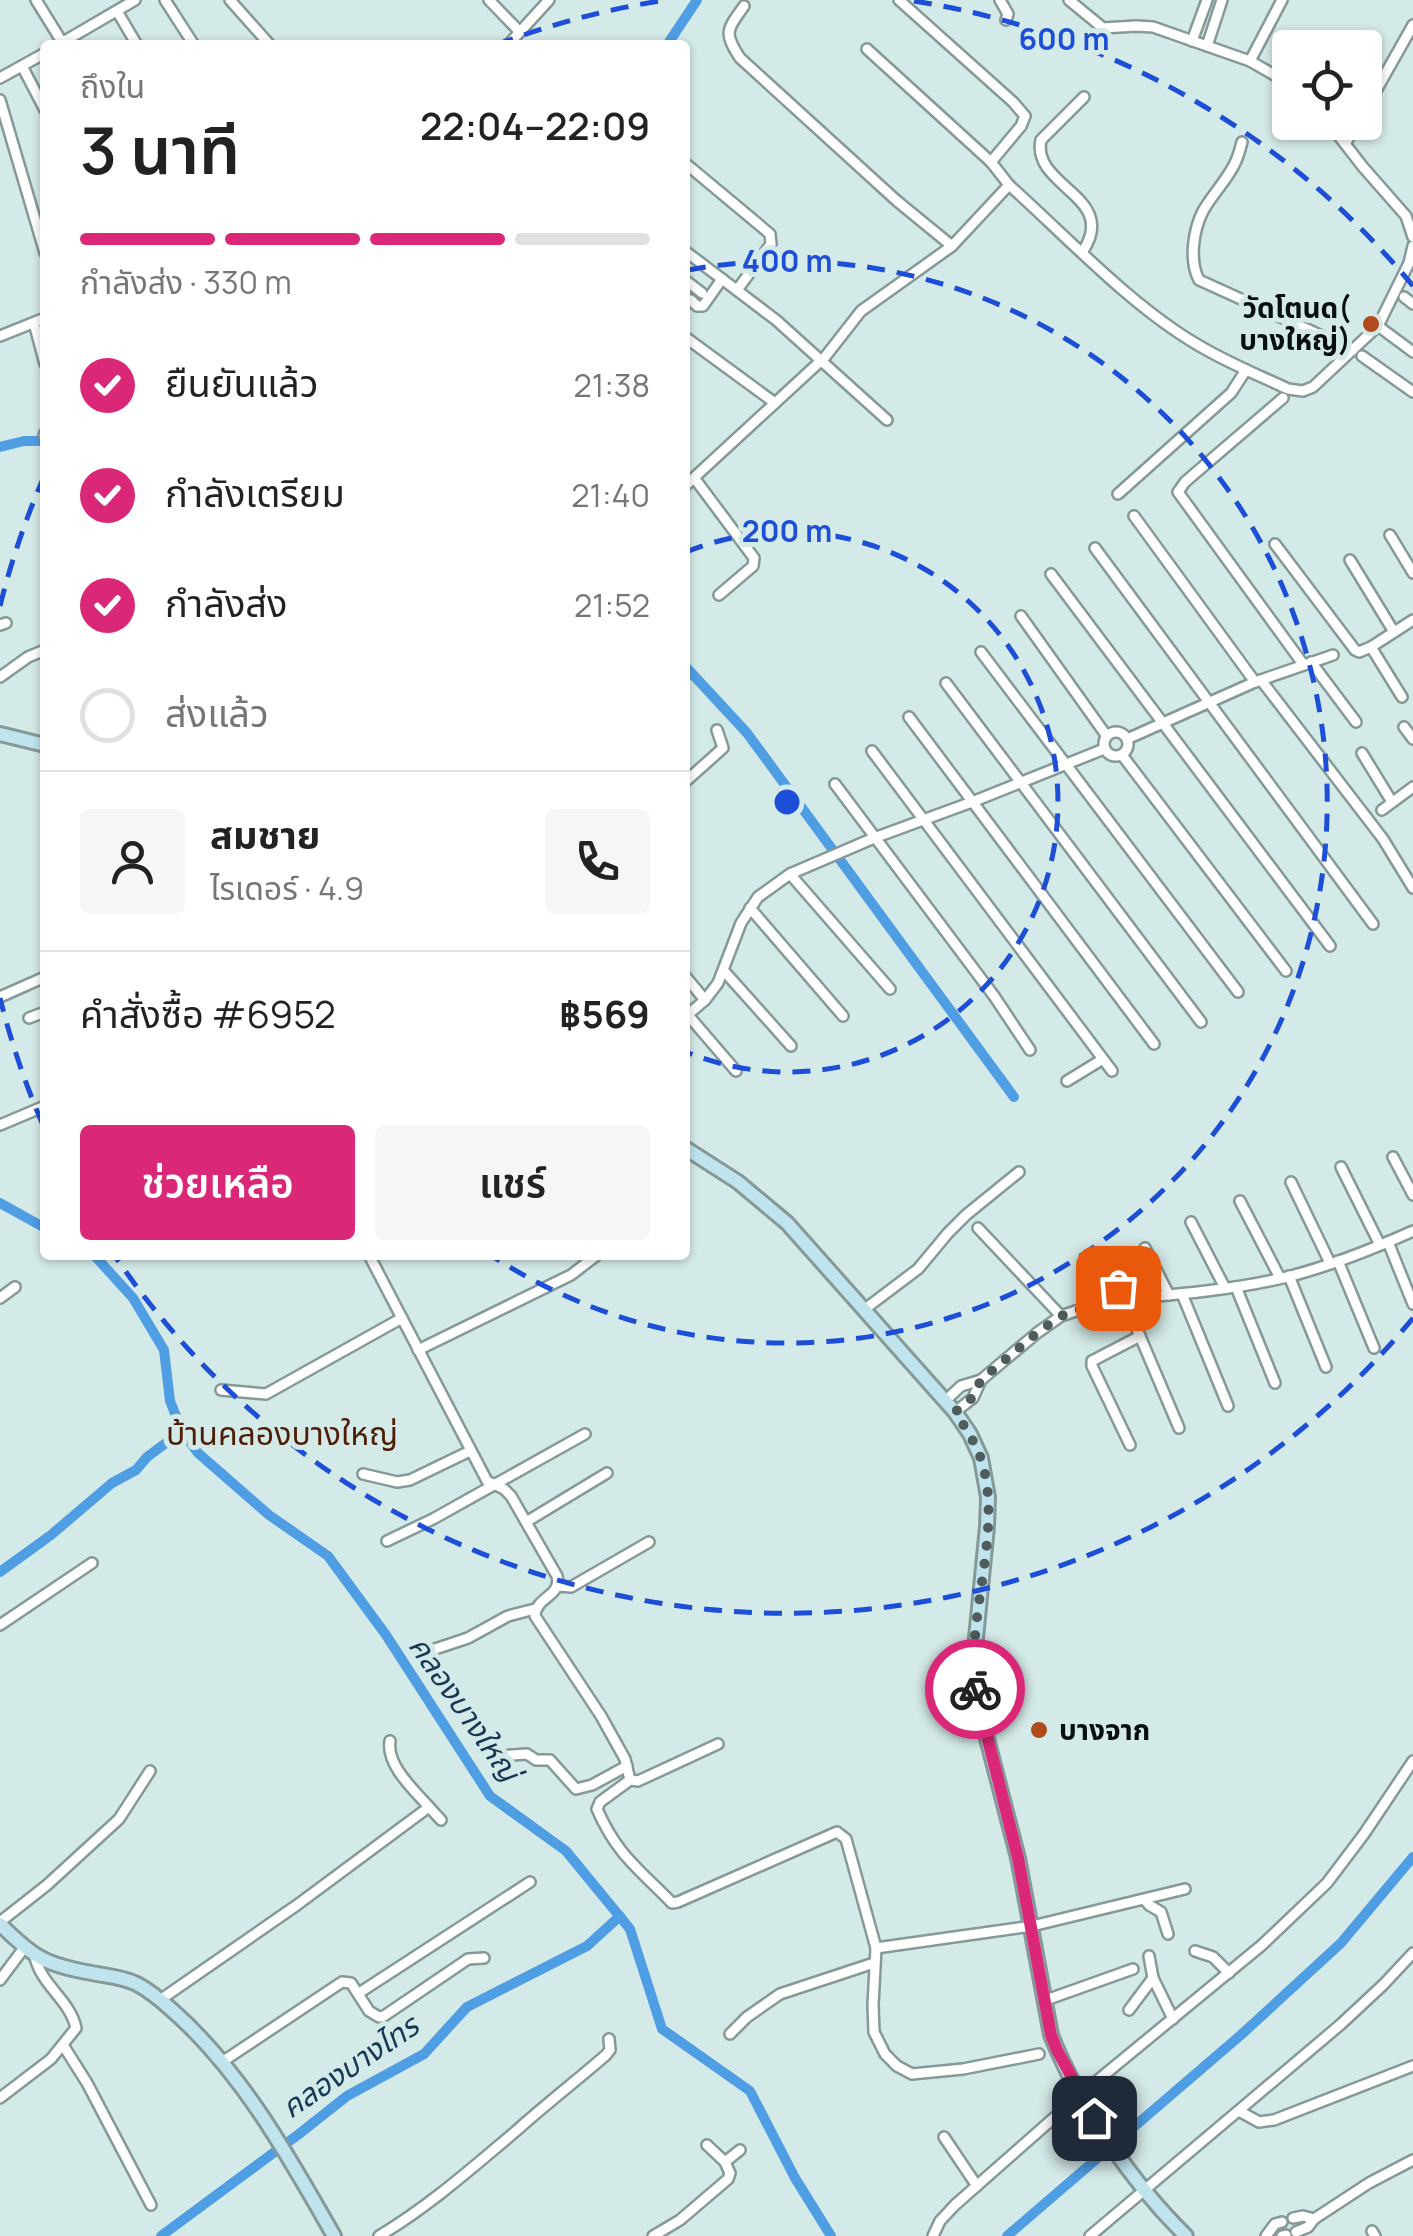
<!DOCTYPE html>
<html lang="th">
<head>
<meta charset="utf-8">
<style>
  body { margin:0; font-family:Manrope,"Noto Sans Thai",sans-serif; background:#f6f6f6; color:#222; height:100vh; display:flex; flex-direction:column; font-size:38px; white-space:nowrap }
  * { box-sizing:border-box; margin:0 }
  p { font-size:32px; color:#767676 }
  .icon { flex:none; width:55px; height:55px; fill:none; stroke:currentColor; stroke-width:2; stroke-linecap:round; stroke-linejoin:round }
  .map { position:relative; flex:1; overflow:hidden }
  .details { position:absolute; left:40px; top:40px; width:650px; height:1220px; display:flex; flex-direction:column; background:#fff; border-radius:10px; box-shadow:0 2px 8px #0004 }
  .details>* { flex:none }
  .buttons { position:absolute; left:1272px; top:30px; display:grid; gap:20px }
  .buttons a { display:grid; place-items:center; width:110px; height:110px; border-radius:10px; background:#fff; box-shadow:0 2px 8px #0004; font-size:50px }
  .pin { position:absolute; display:grid; place-items:center; width:85px; height:85px; color:#fff; margin:-42px; border-radius:20px; box-shadow:0 5px 15px #0006 }
  .courier { position:absolute; display:grid; place-items:center; width:100px; height:100px; margin:-50px; border:8px solid #db2777; border-radius:50%; background:#fff; color:#222; box-shadow:0 2px 12px #0007 }
  .overview em { font-style:normal; font-weight:600 }
  .overview div { display:flex; flex-direction:column-reverse }
  .overview { display:flex; align-items:center; justify-content:space-between; height:170px; padding:0 40px }
  h1 { font-size:65px; font-weight:600; line-height:75px }
  .bar { display:grid; grid-template-columns:repeat(4,1fr); gap:15px 10px; align-content:center; height:120px; padding:0 40px }
  .bar i { height:12px; border-radius:8px; background:#e0e0e0 }
  .bar .selected { background:#db2777 }
  .bar p { grid-column:span 4 }
  .line { display:flex; align-items:center; gap:25px; padding:0 40px; border-top:2px solid #e0e0e0 }
  .line div { flex:1 }
  .round { display:grid; place-items:center; flex:none; width:105px; height:105px; border-radius:10px; background:#f6f6f6 }
  ol { padding:0 40px; list-style:none }
  li { display:flex; align-items:center; gap:30px; height:110px }
  li p { margin-inline-start:auto }
  li .icon { padding:10px; border-radius:50%; background:#db2777; color:#fff; stroke-width:4 }
  li:last-child { color:#767676 }
  li i { width:55px; height:55px; border:5px solid #e0e0e0; border-radius:50% }
  .primary-button { display:flex; gap:20px; margin-top:auto; padding:20px 40px }
  .primary-button a { flex:1; height:115px; border-radius:10px; background:#db2777; color:#fff; font-size:40px; font-weight:600; line-height:115px; text-align:center }
  .primary-button a+a { background:#f6f6f6; color:#222 }
  .map>svg:first-child { display:block }
  .lines { fill:none; stroke-linecap:round; stroke-linejoin:round }
  .canal { stroke:#4f9ee4; stroke-width:10 }
  .street-casing { stroke:#859a98; stroke-width:14 }
  .secondary-casing { stroke:#859a98; stroke-width:18 }
  .street { stroke:#fff; stroke-width:9 }
  .secondary { stroke:#bfe4ed; stroke-width:12 }
  .done { stroke:#4f5c5b; stroke-width:10; stroke-dasharray:0 18 }
  .route { stroke:#db2777; stroke-width:12 }
  .ring { fill:none; stroke:#1d4ed8; stroke-width:5; stroke-dasharray:18 12 }
  .poi-dot { fill:#b04b1b; stroke:#d4eae8; stroke-width:4 }
  .labels { text-anchor:middle; stroke-width:10; stroke-linejoin:round; paint-order:stroke }
  .poi-label { font-size:28px; font-weight:bold; fill:#08100f; stroke:#d4eae8; text-anchor:end }
  .water-label { font-size:30px; font-style:italic; fill:#173855; stroke:#d4eae8 }
  .quarter-label { font-size:32px; fill:#4d1d06; stroke:#d4eae8 }
  .centre { fill:#1d4ed8; stroke:#d4eae8; stroke-width:5 }
  .ring-label { font-size:30px; text-anchor:middle; font-weight:bold; fill:#1d4ed8; stroke:#d4eae8; stroke-width:10; stroke-linejoin:round; paint-order:stroke }
</style>
</head>
<body>
<div class="map">
<svg width="1413" height="2236" viewBox="0 0 1413 2236">
  <rect width="100%" height="100%" fill="#d4eae8"/>
  <g class="lines">
    <g class="canal">
      <path d="M667,45L697,0"/>
      <path d="M0,447L24,441H45"/>
      <path d="M685,666L747,733L1014,1097"/>
      <path d="M0,1203L45,1228"/>
      <path d="M94,1255L133,1298L164,1350L170,1401L182,1431L198,1453L269,1515L328,1556L386,1635L490,1796L566,1851L630,1929L662,2029L750,2091L795,2178L831,2236"/>
      <path d="M0,1572L51,1535L112,1483L136,1470L147,1457L182,1431"/>
      <path d="M161,2236L299,2134L347,2096L424,2054L467,2007L587,1946L620,1916"/>
      <path d="M1007,2236L1242,2034L1341,1943L1413,1857"/>
    </g>
    <g class="street-casing">
      <g id="street">
        <path d="M36,0L62,42"/>
        <path d="M165,0L194,45"/>
        <path d="M230,0L270,45"/>
        <path d="M489,0L519,31"/>
        <path d="M899,0L1013,102L1025,116L1021,126L991,162"/>
        <path d="M1000,0L1008,14L1006,20"/>
        <path d="M1069,0L1103,28L1136,26L1153,27L1250,61L1290,84"/>
        <path d="M744,6C727,30 723,32 740,58L897,201L952,246"/>
        <path d="M117,11L137,45"/>
        <path d="M1192,41L1207,0"/>
        <path d="M58,45L135,0"/>
        <path d="M508,45L549,0"/>
        <path d="M1207,46L1222,0"/>
        <path d="M867,49L991,162L1009,185"/>
        <path d="M1250,61L1282,0"/>
        <path d="M22,66L45,110"/>
        <path d="M0,78L45,53"/>
        <path d="M0,100L45,253"/>
        <path d="M1365,110L1413,25"/>
        <path d="M1328,122L1363,167L1406,216L1413,237"/>
        <path d="M1242,142C1240,150 1238,158 1234,165C1226,181 1212,195 1203,211C1193,231 1189,261 1199,280L1353,350"/>
        <path d="M1345,144L1358,122"/>
        <path d="M685,163L770,234L771,244L737,290"/>
        <path d="M685,251L776,320L887,420"/>
        <path d="M1083,251C1119,196 1031,187 1041,140L1084,97"/>
        <path d="M685,280L702,293"/>
        <path d="M1404,297L1413,304"/>
        <path d="M691,300L697,306H703L722,279"/>
        <path d="M34,323L45,364"/>
        <path d="M1378,326L1409,263L1413,246"/>
        <path d="M0,336L45,318"/>
        <path d="M685,337L775,403"/>
        <path d="M1362,356L1413,392"/>
        <path d="M1283,398L1185,482L1178,492L1303,664"/>
        <path d="M44,435L45,433"/>
        <path d="M695,479L754,558L753,566L719,595"/>
        <path d="M685,486L825,357L861,311L952,246L1009,185C1067,237 1131,306 1198,345C1226,362 1258,375 1288,389L1303,391L1313,387L1378,326L1413,352"/>
        <path d="M1118,494L1231,393L1246,370"/>
        <path d="M1134,516L1255,682"/>
        <path d="M1390,535L1413,573"/>
        <path d="M1275,544L1355,650L1359,652L1371,647"/>
        <path d="M1095,548L1373,924"/>
        <path d="M1350,560L1394,632"/>
        <path d="M1051,574L1330,946"/>
        <path d="M1021,616L1106,735"/>
        <path d="M0,625L6,623"/>
        <path d="M981,652L1238,992"/>
        <path d="M1311,662L1356,722"/>
        <path d="M0,677L28,657L45,650"/>
        <path d="M1261,680L1383,839L1413,888"/>
        <path d="M946,683L1201,1022"/>
        <path d="M1402,697L1371,647L1413,620"/>
        <path d="M909,717L1154,1044"/>
        <path d="M1404,727L1413,739"/>
        <circle cx="1116" cy="744" r="12"/>
        <path d="M1127,739L1255,682L1333,655"/>
        <path d="M872,751L1112,1071"/>
        <path d="M1362,753L1392,802"/>
        <path d="M1122,755L1286,971"/>
        <path d="M685,782L723,748L717,730"/>
        <path d="M835,784L994,996L1030,1050"/>
        <path d="M1382,810L1413,787"/>
        <path d="M790,874L890,989"/>
        <path d="M750,908L843,1016"/>
        <path d="M724,971L791,1046"/>
        <path d="M685,976L705,1000"/>
        <path d="M0,997L45,977"/>
        <path d="M688,1015L736,1071"/>
        <path d="M685,1017L705,1000L718,983L741,923L758,897L790,874L874,838L972,802L1104,749"/>
        <path d="M29,1018L45,1012"/>
        <path d="M1067,1081L1103,1059"/>
        <path d="M0,1125L45,1106"/>
        <path d="M1393,1157L1413,1195"/>
        <path d="M1341,1167L1380,1245"/>
        <path d="M1291,1182L1330,1263"/>
        <path d="M1240,1201L1280,1278"/>
        <path d="M1191,1222L1225,1288"/>
        <path d="M978,1228L1061,1316"/>
        <path d="M1388,1242L1413,1304"/>
        <path d="M1145,1248L1169,1295"/>
        <path d="M369,1255L487,1481L504,1489L511,1496L557,1576C562,1597 536,1596 535,1616L601,1716L625,1759L630,1780L600,1802L597,1809C617,1855 639,1869 672,1903L678,1902L837,1832L846,1839L876,1948L873,2005L874,2032L885,2054L897,2066L912,2074L963,2069L1039,2054"/>
        <path d="M1092,1260L1110,1293"/>
        <path d="M1338,1261L1374,1348"/>
        <path d="M1289,1276L1326,1367"/>
        <path d="M1236,1287L1275,1383"/>
        <path d="M1182,1294L1228,1406"/>
        <path d="M0,1298L15,1287"/>
        <path d="M1132,1298L1130,1307L1122,1312L1113,1310L1108,1302L1110,1293L1118,1288L1126,1290L1132,1298C1184,1294 1237,1289 1287,1277C1330,1266 1373,1249 1413,1231"/>
        <path d="M1128,1308L1179,1428"/>
        <path d="M865,1309L918,1269L948,1233L966,1215L1019,1172"/>
        <path d="M418,1350L571,1275L597,1255"/>
        <path d="M221,1390L266,1394L402,1318"/>
        <path d="M945,1401L961,1386L981,1380L1037,1333L1061,1316L1108,1300"/>
        <path d="M955,1412L973,1398L981,1380"/>
        <path d="M1130,1445L1092,1366V1361L1140,1336"/>
        <path d="M363,1474L397,1482L410,1480L470,1451"/>
        <path d="M526,1522L607,1473"/>
        <path d="M387,1541L433,1519L585,1434"/>
        <path d="M558,1586L571,1587L649,1542"/>
        <path d="M0,1625L92,1563"/>
        <path d="M429,1651L468,1638L508,1616L535,1609"/>
        <path d="M390,1741C386,1765 414,1790 429,1807"/>
        <path d="M499,1756L527,1754L536,1760H550L576,1789L592,1785L627,1766"/>
        <path d="M630,1780L638,1781L718,1744"/>
        <path d="M1145,1900L1149,1905L1161,1912L1168,1934"/>
        <path d="M0,1922L47,1885L119,1819L150,1771"/>
        <path d="M876,1948L1032,1926L1185,1889"/>
        <path d="M1195,1951L1213,1957L1229,1973"/>
        <path d="M1149,1956L1153,1978L1173,2019"/>
        <path d="M0,1980L24,1948"/>
        <path d="M359,1993L530,1882"/>
        <path d="M160,2000L297,1905L429,1807L441,1820"/>
        <path d="M1046,2000L1133,1969"/>
        <path d="M1129,2010L1153,1978"/>
        <path d="M730,2034L747,2017L780,1994L874,1963"/>
        <path d="M63,2045L87,2083L151,2205"/>
        <path d="M222,2062L342,1982L351,1983L369,2011L379,2017L384,2016L468,1959L484,1958"/>
        <path d="M0,2098L51,2059L76,2028C70,2000 41,1985 35,1957"/>
        <path d="M1239,2111L1259,2122L1274,2120L1413,2066"/>
        <path d="M944,2137L977,2186"/>
        <path d="M707,2145L725,2162"/>
        <path d="M1293,2218L1303,2216L1314,2219"/>
        <path d="M1372,2231L1375,2236"/>
        <path d="M1296,2232L1308,2227L1314,2219L1369,2183L1413,2160"/>
        <path d="M379,2236C428,2207 472,2168 516,2131C545,2105 576,2081 606,2055L610,2050L609,2039"/>
        <path d="M653,2236L680,2220L728,2179L730,2173L725,2162L740,2150"/>
        <path d="M933,2236L940,2221L955,2205L1081,2094L1262,1945L1327,1883L1364,1834L1413,1761"/>
        <path d="M1090,2236L1340,2025L1383,1985L1413,1953"/>
        <path d="M1266,2236L1275,2224L1282,2222"/>
        <path d="M1282,2236L1286,2235"/>
      </g>
    </g>
    <g class="secondary-casing">
      <g id="secondary">
        <path d="M0,734L45,745"/>
        <path d="M685,1148L738,1182L787,1223L955,1412L970,1434L981,1458L988,1497L987,1527L973,1668L977,1700L1018,1858L1051,2035C1079,2105 1132,2183 1186,2236"/>
        <path d="M0,1924C33,1957 45,1965 92,1973C107,1976 123,1977 137,1984C150,1991 162,2001 173,2011C242,2072 289,2157 334,2236"/>
      </g>
    </g>
    <use href="#street" class="street"/>
    <use href="#secondary" class="secondary"/>
  </g>
  <g class="lines">
    <path class="done" d="M975,1689C966,1616 1004,1529 981,1459C975,1442 965,1427 955,1412L972,1398L981,1380L1037,1333L1061,1316L1108,1300L1110,1294L1118,1288"/>
    <path class="route" d="M975,1689L1018,1858L1051,2035L1057,2050L1094,2118"/>
  </g>
  <g class="ring">
    <path d="M686 552A270 270 0 1 1 686 1052"/>
    <path d="M688 270A541 541 0 1 1 492 1256"/>
    <path d="M1413 1318A811 811 0 0 1 115 1256M43 1125A811 811 0 0 1 0 998M0 606A811 811 0 0 1 43 479M496 45A811 811 0 0 1 660 1M914 1A811 811 0 0 1 1413 286"/>
  </g>
  <g class="poi-dot">
    <circle cx="1371" cy="324" r="10"/>
    <circle cx="1039" cy="1730" r="10"/>
  </g>
  <g class="labels">
    <g class="poi-label">
      <text x="1351" y="318">วัดโตนด(<tspan x="1351" dy="32">บางใหญ่)</tspan></text>
      <text x="1059" y="1740" text-anchor="start">บางจาก</text>
    </g>
    <g class="water-label">
      <text transform="translate(464 1709) rotate(55)" y="10">คลองบางใหญ่</text>
      <text transform="translate(350 2067) rotate(-34)" y="10">คลองบางไทร</text>
    </g>
    <g class="quarter-label">
      <text x="282" y="1445">บ้านคลองบางใหญ่</text>
    </g>
  </g>
  <circle cx="787" cy="802" r="15" class="centre"/>
  <g class="ring-label">
    <text x="1064" y="50">600 m</text>
    <text x="787" y="272">400 m</text>
    <text x="787" y="542">200 m</text>
  </g>
</svg>
<div class="buttons">
<a><svg class="icon" aria-label="locate" viewBox="0 0 24 24"><circle cx="12" cy="12" r="6"/><path d="M12 2v4M12 18v4M2 12h4M18 12h4"/></svg></a>
</div>
<div class="pin" style="left:1118px;top:1288px;background:#ea580c"><svg class="icon" aria-label="bag" viewBox="0 0 24 24"><path d="M5 8h14l-1 12H6zM9 8a3 3 0 0 1 6 0"/></svg></div>
<div class="pin" style="left:1094px;top:2118px;background:#1f2937"><svg class="icon" aria-label="home" viewBox="0 0 24 24"><path d="M3 11l9-7 9 7M6 9v11h12V9"/></svg></div>
<div class="courier" style="left:975px;top:1689px"><svg class="icon" aria-label="bike" viewBox="0 0 24 24"><circle cx="6" cy="16" r="4"/><circle cx="18" cy="16" r="4"/><path d="M6 16l4-8h5l3 8M10 8l3 8H6M13 5h3"/></svg></div>
<section class="details">
<div class="overview"><div><h1>3 นาที</h1><p>ถึงใน</p></div><em>22:04–22:09</em></div>
<div class="bar"><i class="selected"></i><i class="selected"></i><i class="selected"></i><i></i><p>กำลังส่ง · 330 m</p></div>
<ol>
<li><svg class="icon" aria-label="check" viewBox="0 0 24 24"><path d="M5 12l5 5 9-10"/></svg>ยืนยันแล้ว<p>21:38</p></li>
<li><svg class="icon" aria-label="check" viewBox="0 0 24 24"><path d="M5 12l5 5 9-10"/></svg>กำลังเตรียม<p>21:40</p></li>
<li><svg class="icon" aria-label="check" viewBox="0 0 24 24"><path d="M5 12l5 5 9-10"/></svg>กำลังส่ง<p>21:52</p></li>
<li><i></i>ส่งแล้ว</li>
</ol>
<div class="line" style="height:180px"><a class="round"><svg class="icon" aria-label="person" viewBox="0 0 24 24"><circle cx="12" cy="8" r="4"/><path d="M4 21q1-7 8-7t8 7"/></svg></a><div><b>สมชาย</b><p>ไรเดอร์ · 4.9</p></div><a class="round"><svg class="icon" aria-label="phone" viewBox="0 0 24 24"><path d="M5 4h4l2 5-3 2q2 4 5 5l2-3 5 2v4C11 20 4 13 5 4z"/></svg></a></div>
<div class="line" style="height:130px"><div>คำสั่งซื้อ #6952</div><b>฿569</b></div>
<div class="primary-button"><a>ช่วยเหลือ</a><a>แชร์</a></div>
</section>
</div>
</body>
</html>
